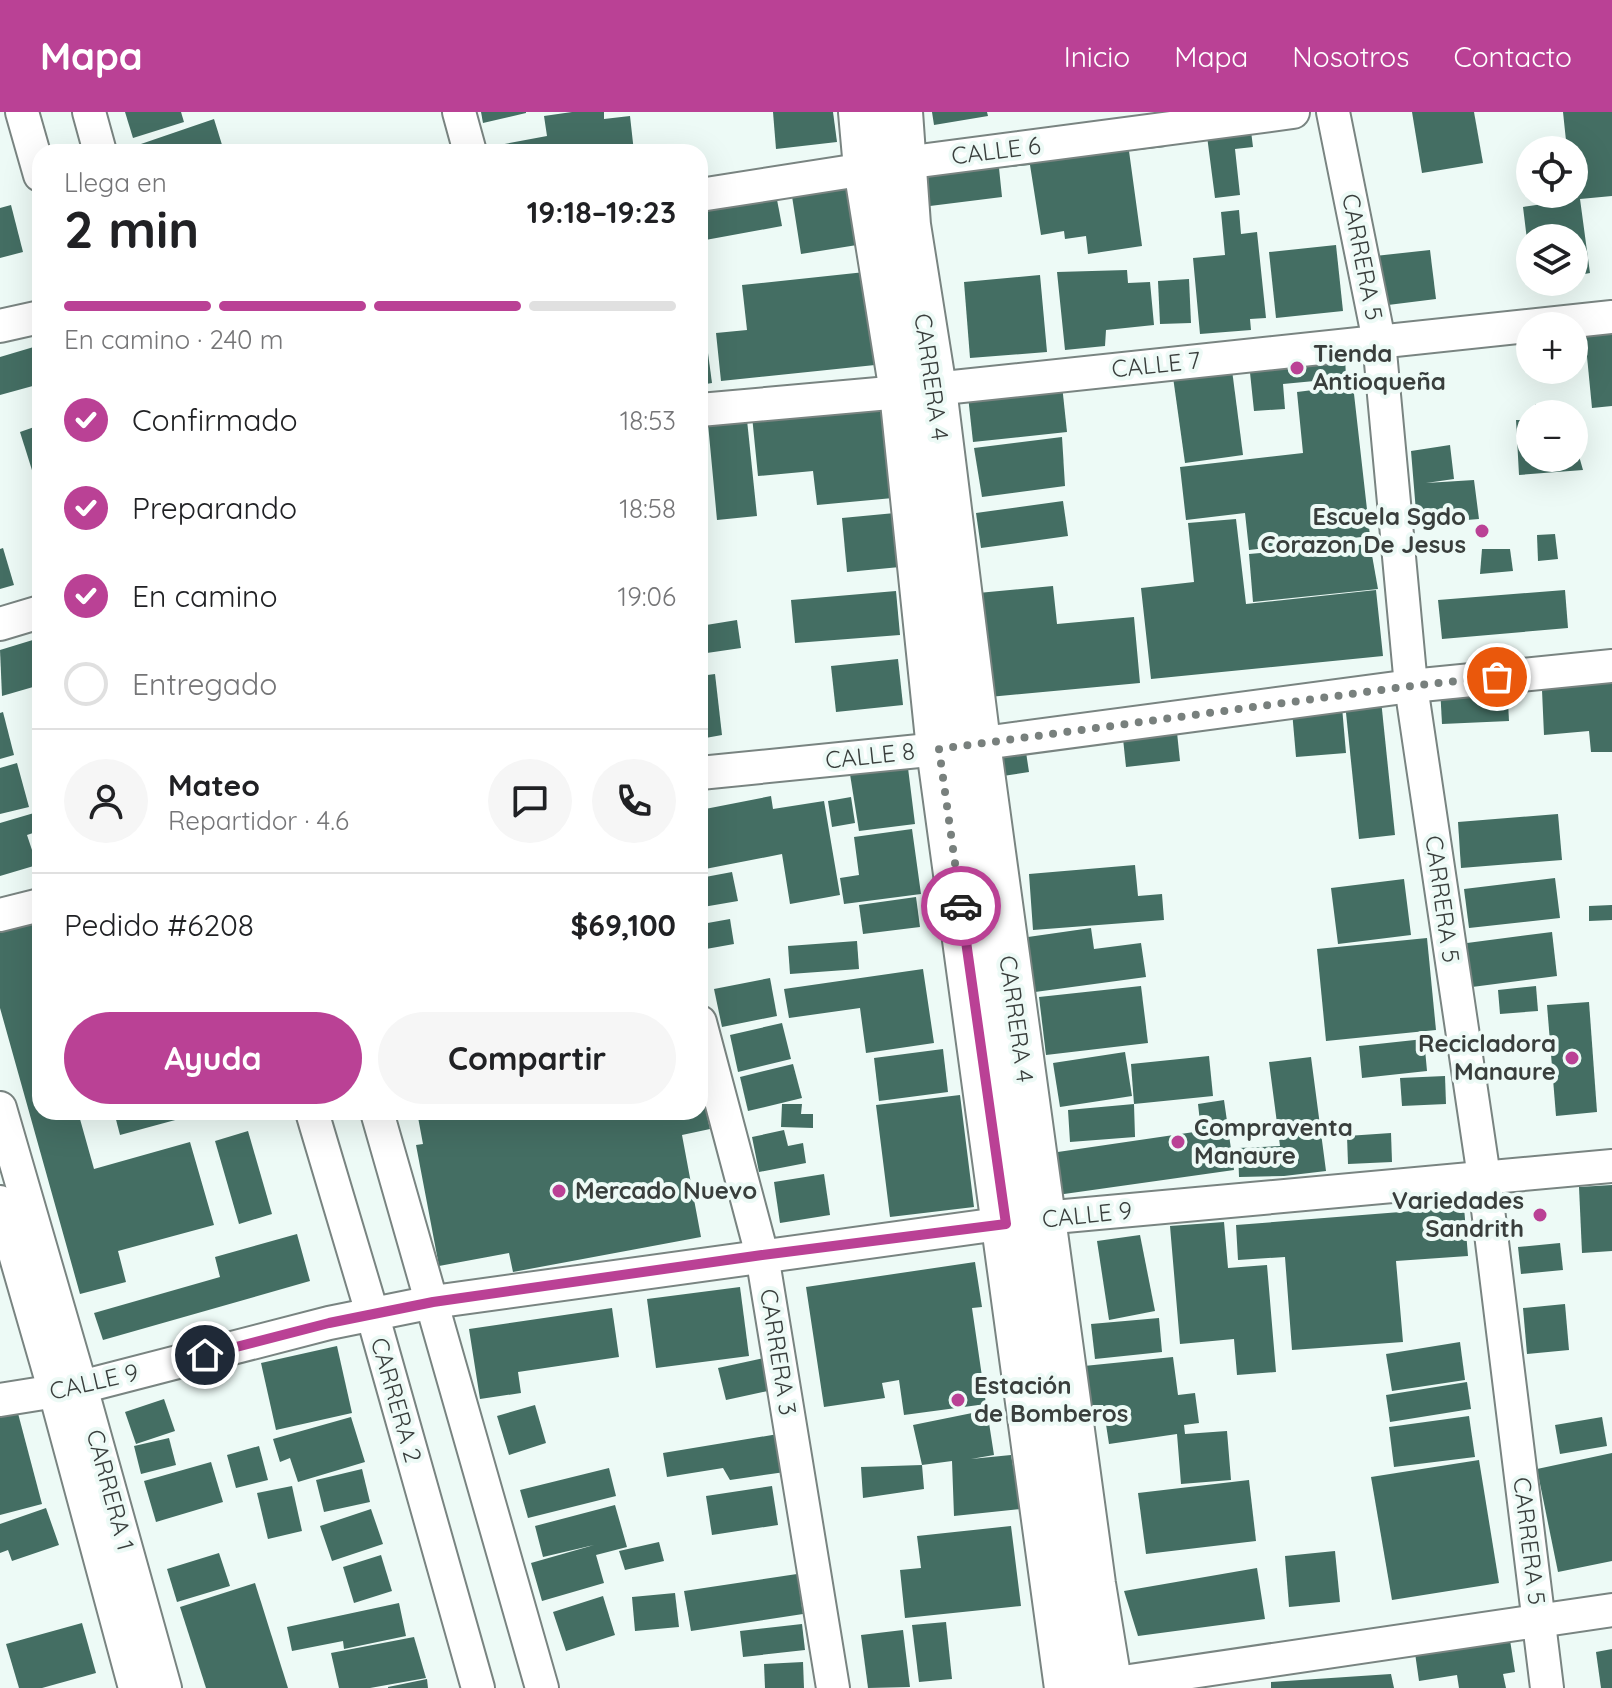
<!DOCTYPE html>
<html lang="es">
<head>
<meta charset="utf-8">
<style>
  body { margin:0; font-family:Quicksand,sans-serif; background:#f6f6f6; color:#202124; height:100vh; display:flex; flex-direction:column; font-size:30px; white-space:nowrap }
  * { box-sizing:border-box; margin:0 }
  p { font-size:26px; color:#757577 }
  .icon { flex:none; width:44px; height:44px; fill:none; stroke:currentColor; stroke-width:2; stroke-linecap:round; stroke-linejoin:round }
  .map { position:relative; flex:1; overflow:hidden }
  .drawer { position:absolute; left:32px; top:32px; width:676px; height:976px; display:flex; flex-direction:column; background:#fff; border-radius:24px; box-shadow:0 8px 32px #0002 }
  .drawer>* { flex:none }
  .buttons { position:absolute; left:1516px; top:24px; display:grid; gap:16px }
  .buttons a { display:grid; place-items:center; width:72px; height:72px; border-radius:50%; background:#fff; box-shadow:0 8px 32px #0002; font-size:40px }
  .pin { position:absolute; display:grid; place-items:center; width:68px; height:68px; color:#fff; margin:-34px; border:4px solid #fff; border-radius:50%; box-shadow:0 2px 8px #0007 }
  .courier { position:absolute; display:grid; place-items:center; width:80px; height:80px; margin:-40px; border:6px solid #ba4195; border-radius:50%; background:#fff; color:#222; box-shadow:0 2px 10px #0007 }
  .head em { font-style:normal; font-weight:700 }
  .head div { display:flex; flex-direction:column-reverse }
  .head { display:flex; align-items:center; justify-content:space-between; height:136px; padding:0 32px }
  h1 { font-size:52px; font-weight:700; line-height:60px }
  .bar { display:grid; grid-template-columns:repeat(4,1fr); gap:12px 8px; align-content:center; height:96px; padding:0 32px }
  .bar i { height:10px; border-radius:6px; background:#e0e0e0 }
  .bar .active { background:#ba4195 }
  .bar p { grid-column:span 4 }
  .line { display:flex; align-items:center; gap:20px; padding:0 32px; border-top:2px solid #e0e0e0 }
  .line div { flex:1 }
  .round { display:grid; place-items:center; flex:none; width:84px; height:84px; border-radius:42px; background:#f6f6f6 }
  ol { padding:0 32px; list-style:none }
  li { display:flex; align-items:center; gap:24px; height:88px }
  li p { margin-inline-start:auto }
  li .icon { padding:8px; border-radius:50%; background:#ba4195; color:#fff; stroke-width:4 }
  li:last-child { color:#757577 }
  li i { width:44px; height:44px; border:4px solid #e0e0e0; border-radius:50% }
  .button { display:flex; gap:16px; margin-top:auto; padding:16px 32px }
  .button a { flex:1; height:92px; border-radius:48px; background:#ba4195; color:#fff; font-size:32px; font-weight:700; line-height:92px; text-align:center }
  .button a+a { background:#f6f6f6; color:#202124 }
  header { display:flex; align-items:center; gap:48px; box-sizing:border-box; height:112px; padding:0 40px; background:#ba4195; color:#fff }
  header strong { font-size:38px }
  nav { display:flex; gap:44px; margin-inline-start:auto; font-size:28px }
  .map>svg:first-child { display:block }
  .building { fill:#446e63 }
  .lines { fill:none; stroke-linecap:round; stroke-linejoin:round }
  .street-casing { stroke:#798481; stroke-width:36 }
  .secondary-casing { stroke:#798481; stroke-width:48 }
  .street { stroke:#fff; stroke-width:32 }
  .secondary { stroke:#fff; stroke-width:44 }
  .done { stroke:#78807d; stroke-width:8; stroke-dasharray:0 14.4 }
  .route { stroke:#ba4195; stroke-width:10 }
  .poi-dot { fill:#ba4195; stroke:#edfaf6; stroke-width:3 }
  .labels { text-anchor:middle; stroke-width:8; stroke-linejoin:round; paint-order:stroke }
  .street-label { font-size:24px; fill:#393e3c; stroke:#edfaf6 }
  .poi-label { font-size:24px; font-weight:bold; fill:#393e3c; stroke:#edfaf6; text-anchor:start }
</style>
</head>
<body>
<header>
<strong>Mapa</strong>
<nav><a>Inicio</a><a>Mapa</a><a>Nosotros</a><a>Contacto</a></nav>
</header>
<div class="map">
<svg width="1612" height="1576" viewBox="0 0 1612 1576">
  <rect width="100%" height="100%" fill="#edfaf6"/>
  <g class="building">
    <path d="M125,0H181L184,10L133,26Z"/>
    <path d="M481,0H526V1L483,11Z"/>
    <path d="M572,0H604V7L630,4L634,40H495L494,34L547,24L544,4Z"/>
    <path d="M773,0H833L837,30L776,37Z"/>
    <path d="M932,0H987L988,4L934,13Z"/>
    <path d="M1412,0H1474L1483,51L1422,61Z"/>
    <path d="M1563,0H1612V84L1580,87L1590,161L1574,164V126H1530L1528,136L1523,95L1571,88V82H1574V38H1567Z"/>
    <path d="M214,7L223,36L232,33L234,40H140L138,33Z"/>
    <path d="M1163,18L1165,35L1129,39L1142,134L1088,142L1086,124L1065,127L1064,119L1041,123L1030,53L999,56L1002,85L930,94L924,51Z"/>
    <path d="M1251,19L1253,35L1235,37L1240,83L1215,86L1207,24Z"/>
    <path d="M847,69L857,133L801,142L791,78Z"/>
    <path d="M775,77L782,114L700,129V91Z"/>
    <path d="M11,93L23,140L0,146V96Z"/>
    <path d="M1239,98L1241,122L1257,120L1266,206L1250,207L1251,218L1200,222L1193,146L1225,143L1221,100Z"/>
    <path d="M1336,133L1343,199L1276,206L1269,140Z"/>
    <path d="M1430,138L1436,187L1380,194L1375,144Z"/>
    <path d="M1127,158L1128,171L1150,170L1154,213L1106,218L1105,234L1065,238L1057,160Z"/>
    <path d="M865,160L875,253L721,269L716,221L747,218L742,173Z"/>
    <path d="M1040,163L1047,240L970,246L964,170Z"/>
    <path d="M1189,167L1191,211L1160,212L1158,169Z"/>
    <path d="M704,211L712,271L700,273V212Z"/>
    <path d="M1612,221V294L1592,296L1585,224Z"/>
    <path d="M37,234L40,244V272L0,283V245Z"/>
    <path d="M1345,244L1346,266L1283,272L1285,297L1254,299L1249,251Z"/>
    <path d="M1232,258L1243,343L1185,351L1173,265Z"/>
    <path d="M1062,273L1067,320L973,330L968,284Z"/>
    <path d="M1353,273L1370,424L1249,438L1245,401L1186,408L1180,355L1303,341L1297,280Z"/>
    <path d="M883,291L893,386L817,393L813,359L758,364L752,304Z"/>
    <path d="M1535,292L1558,293L1560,302H1535Z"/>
    <path d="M747,308L757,404L717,408L708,312Z"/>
    <path d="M1516,308H1530V346H1574L1575,330L1583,358L1519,363Z"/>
    <path d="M40,313V373L37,374L20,320Z"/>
    <path d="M1062,325L1065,374L982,385L974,336Z"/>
    <path d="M1450,333L1454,367L1426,371L1474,368L1479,407L1417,412L1411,339Z"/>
    <path d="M1063,389L1068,424L981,436L976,401Z"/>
    <path d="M895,401L900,455L847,460L842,406Z"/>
    <path d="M1236,407L1246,492L1376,478L1383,544L1151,567L1141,476L1194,470L1188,411Z"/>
    <path d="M1555,422L1558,447L1538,449L1537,423Z"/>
    <path d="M1370,432L1378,477L1253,490L1249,442Z"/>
    <path d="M3,436L14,473L0,477V437Z"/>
    <path d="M1482,437H1510L1513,459L1480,462Z"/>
    <path d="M1053,474L1057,512L1134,505L1140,571L989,585L978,481Z"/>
    <path d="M1565,478L1568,516L1442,527L1438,488Z"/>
    <path d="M896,479L900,523L795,531L791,488Z"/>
    <path d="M737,508L741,536L700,542V514Z"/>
    <path d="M36,527L40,540V573L2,584L0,538Z"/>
    <path d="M898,547L903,593L836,600L831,554Z"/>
    <path d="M715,562L722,623L700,627V564Z"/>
    <path d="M1612,565V640H1591L1589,619L1544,623L1542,578Z"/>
    <path d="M1507,571L1509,609L1442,612L1440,575Z"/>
    <path d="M1381,588L1395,723L1359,727L1345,591Z"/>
    <path d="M1342,595L1346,641L1296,645L1292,599Z"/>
    <path d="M3,600L14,643L0,647V601Z"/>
    <path d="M1176,611L1180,649L1126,655L1122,617Z"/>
    <path d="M1024,627L1029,660L1003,664L998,630Z"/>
    <path d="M907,648L915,712L859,719L849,656Z"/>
    <path d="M17,651L29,695L0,702V656Z"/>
    <path d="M771,684L773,697L824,689L840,783L790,792L782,742L700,758V698Z"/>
    <path d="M851,685L855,711L832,715L828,689Z"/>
    <path d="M34,701L39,719L27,723L37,753L0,764V711Z"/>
    <path d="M1558,702L1562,748L1461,756L1458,710Z"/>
    <path d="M912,717L921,782L844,792L840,766L859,763L854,725Z"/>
    <path d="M1135,753L1138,784L1162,782L1164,808L1033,818L1029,762Z"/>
    <path d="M732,760L738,789L703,795L700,766Z"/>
    <path d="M1555,766L1560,806L1469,816L1464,777Z"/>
    <path d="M1404,767L1411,823L1338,832L1331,776Z"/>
    <path d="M916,785L920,815L863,822L859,793Z"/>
    <path d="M1612,793V808L1589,809V794Z"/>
    <path d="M40,803V1000H78L94,1057L190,1030L214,1113L118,1139L126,1170L80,1182L0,896V815Z"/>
    <path d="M730,807L734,832L706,837L702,812Z"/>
    <path d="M1091,816L1094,837L1141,831L1146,865L1035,880L1028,825Z"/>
    <path d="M1552,820L1557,864L1472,875L1467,831Z"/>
    <path d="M1427,826L1436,918L1326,929L1317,837Z"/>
    <path d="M857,829L859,857L790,862L788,834Z"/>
    <path d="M923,857L934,931L866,941L860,896L789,906L784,877Z"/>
    <path d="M770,866L777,904L722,915L714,877Z"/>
    <path d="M1141,874L1148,931L1046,943L1039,885Z"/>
    <path d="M1536,874L1538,899L1500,902L1498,878Z"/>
    <path d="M1589,890L1597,1000L1556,1004L1547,893Z"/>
    <path d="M782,911L791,947L738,960L730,923Z"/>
    <path d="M1424,927L1427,959L1362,966L1359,934Z"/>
    <path d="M943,937L948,980L879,989L874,946Z"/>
    <path d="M1125,940L1132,984L1060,995L1053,951Z"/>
    <path d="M1209,944L1213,984L1134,992L1131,952Z"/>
    <path d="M1311,945L1326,1059L1284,1064L1239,1065L1238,1036L1280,1034L1269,950Z"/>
    <path d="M793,952L802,986L748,999L740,965Z"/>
    <path d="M1445,964L1446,992L1402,994L1400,966Z"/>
    <path d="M700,974L710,1017L682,1023L701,1125L513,1160L509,1141L439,1154L416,1033L423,1032L417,1000H700Z"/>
    <path d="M960,983L974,1095L890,1105L876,993Z"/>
    <path d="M1224,988L1234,1058L1057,1083L1051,1041L1201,1019L1198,992Z"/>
    <path d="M782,992H802L801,1002H813V1016L781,1015Z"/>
    <path d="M1134,992L1135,1025L1070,1030L1068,998Z"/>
    <path d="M114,1000H201V1001L120,1023Z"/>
    <path d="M784,1018L788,1034L803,1031L806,1051L759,1060L752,1025Z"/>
    <path d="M248,1019L272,1102L239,1112L215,1029Z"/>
    <path d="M1391,1021L1392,1050L1348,1052L1347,1024Z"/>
    <path d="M824,1062L830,1103L780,1111L774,1070Z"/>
    <path d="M1612,1073V1139L1582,1141L1579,1075Z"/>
    <path d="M1464,1095L1468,1144L1396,1149L1403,1230L1292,1238L1285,1145L1238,1148L1236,1113Z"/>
    <path d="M1224,1110L1228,1156L1267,1153L1276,1260L1237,1263L1234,1227L1180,1232L1170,1114Z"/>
    <path d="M297,1122L310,1169L103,1228L94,1201L220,1165L215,1145Z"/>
    <path d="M1140,1123L1155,1199L1109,1208L1097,1129Z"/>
    <path d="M1560,1131L1563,1158L1521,1162L1518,1135Z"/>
    <path d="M975,1150L982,1195L972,1196L986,1292L904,1303L899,1268L882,1271L885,1286L824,1295L806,1175Z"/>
    <path d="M740,1175L749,1244L656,1256L647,1187Z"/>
    <path d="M1565,1192L1569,1238L1527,1242L1523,1196Z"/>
    <path d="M612,1196L619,1245L518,1260L521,1281L480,1287L469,1217Z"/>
    <path d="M1159,1206L1162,1240L1095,1247L1091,1212Z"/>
    <path d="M1460,1230L1465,1268L1392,1279L1386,1242Z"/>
    <path d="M337,1234L352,1301L276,1318L261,1251Z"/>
    <path d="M769,1245L777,1277L726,1288L718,1256Z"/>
    <path d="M1173,1245L1178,1283L1195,1281L1199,1311L1184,1313L1185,1322L1227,1319L1231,1368L1181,1372L1177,1322L1109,1332L1103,1293H1088L1084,1254Z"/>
    <path d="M1467,1270L1471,1297L1390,1310L1386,1283Z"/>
    <path d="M164,1287L175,1319L136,1332L125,1300Z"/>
    <path d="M15,1290L42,1392L0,1403V1294Z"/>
    <path d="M535,1293L546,1331L509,1343L497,1304Z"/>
    <path d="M987,1298L994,1343L971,1347L1011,1343L1021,1397L954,1404L952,1349L922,1353L924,1377L863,1386L861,1355L922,1353L913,1313Z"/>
    <path d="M1469,1304L1475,1345L1394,1355L1389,1315Z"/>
    <path d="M351,1305L365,1350L298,1370L290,1346L280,1350L273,1327Z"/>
    <path d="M1602,1305L1607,1334L1560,1342L1555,1313Z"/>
    <path d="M778,1322L785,1360L730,1368L723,1356L667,1365L663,1341Z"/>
    <path d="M169,1326L176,1353L141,1362L134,1334Z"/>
    <path d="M259,1334L268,1368L236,1376L227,1343Z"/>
    <path d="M1612,1341V1449L1558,1460L1537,1357Z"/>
    <path d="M1479,1348L1499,1471L1392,1488L1371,1365Z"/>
    <path d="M211,1350L223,1390L156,1410L144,1369Z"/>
    <path d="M609,1356L616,1384L528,1406L520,1378Z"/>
    <path d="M362,1357L370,1390L324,1400L316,1368Z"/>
    <path d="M1249,1368L1256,1429L1146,1442L1138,1381Z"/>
    <path d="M292,1374L302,1419L268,1427L257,1381Z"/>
    <path d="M772,1374L778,1413L712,1423L706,1384Z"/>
    <path d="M615,1393L627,1435L596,1443L604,1471L542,1489L531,1451L594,1433L543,1445L535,1414Z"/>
    <path d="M46,1396L59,1433L12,1449L8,1438L0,1441V1412Z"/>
    <path d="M371,1397L383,1432L332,1449L320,1414Z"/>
    <path d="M1011,1414L1021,1494L905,1506L900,1458L921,1456L917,1424Z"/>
    <path d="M659,1430L664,1449L625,1458L619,1439Z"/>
    <path d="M1335,1439L1340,1490L1289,1495L1285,1444Z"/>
    <path d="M219,1441L230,1474L177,1490L167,1457Z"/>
    <path d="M381,1443L392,1479L354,1491L343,1455Z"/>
    <path d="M1257,1456L1265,1507L1138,1524L1124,1479Z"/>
    <path d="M797,1462L803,1502L691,1519L684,1479Z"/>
    <path d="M255,1471L288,1576H206L180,1495Z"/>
    <path d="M675,1481L679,1515L635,1519L632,1485Z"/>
    <path d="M603,1484L615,1523L566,1539L553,1500Z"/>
    <path d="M399,1491L406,1524L344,1537L343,1529L292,1539L287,1515Z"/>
    <path d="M946,1510L952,1567L919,1570L912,1513Z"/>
    <path d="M82,1511L96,1561L42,1576H19L6,1532Z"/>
    <path d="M802,1512L805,1538L743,1545L740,1519Z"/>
    <path d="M903,1518L910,1575L868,1576L861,1523Z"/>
    <path d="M414,1525L426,1566L370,1576H339L331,1541Z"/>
    <path d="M1510,1528L1515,1560L1503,1562L1506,1576H1459L1457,1563L1419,1569L1415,1541Z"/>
    <path d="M1612,1537V1576H1601L1596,1540Z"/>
    <path d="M803,1550L804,1576H765L764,1552Z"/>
    <path d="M1391,1562L1394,1576H1271V1570Z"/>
    <path d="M427,1567L428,1576H388V1575Z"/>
  </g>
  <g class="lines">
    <g class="street-casing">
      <g id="street">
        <path d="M22,0L40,63"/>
        <path d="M89,0L100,40"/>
        <path d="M459,0L470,40"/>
        <path d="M1333,0L1379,229L1411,574L1484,1065L1547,1576"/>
        <path d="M700,83L904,51L1293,0"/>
        <path d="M0,214L40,205"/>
        <path d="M700,298L934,277L1612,205"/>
        <path d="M0,512L40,500"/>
        <path d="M700,661L939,637L1411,574L1612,554"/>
        <path d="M0,803L40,793"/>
        <path d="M700,910L762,1143L833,1576"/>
        <path d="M0,996L81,1275L165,1576"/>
        <path d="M312,1000L372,1201L478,1576"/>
        <path d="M377,1000L542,1576"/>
        <path d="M0,1090L55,1280L135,1576"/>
        <path d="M0,1288L81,1275L329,1211L433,1190L1043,1106L1612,1054"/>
        <path d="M1089,1575L1612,1498"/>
      </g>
    </g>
    <g class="secondary-casing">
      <g id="secondary">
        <path d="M861,0L866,56L902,280L939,637L1067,1576"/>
        <path d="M900,0L908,113L934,277L978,631L1093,1472L1110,1576"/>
      </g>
    </g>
    <use href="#street" class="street"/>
    <use href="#secondary" class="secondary"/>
  </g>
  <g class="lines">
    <path class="done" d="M961,794L939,637L1411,574L1497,565"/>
    <path class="route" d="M205,1243L329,1211L433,1190L762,1143L1006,1112L961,794"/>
  </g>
  <g class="poi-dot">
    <circle cx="1297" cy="256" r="8"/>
    <circle cx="1482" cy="419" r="8"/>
    <circle cx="1572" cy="946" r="8"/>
    <circle cx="1178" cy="1030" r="8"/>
    <circle cx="559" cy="1079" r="8"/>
    <circle cx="1540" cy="1103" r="8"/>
    <circle cx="958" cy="1288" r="8"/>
  </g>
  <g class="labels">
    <g class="street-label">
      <text transform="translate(996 39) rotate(-7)" y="8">CALLE 6</text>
      <text transform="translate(1362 145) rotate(79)" y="8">CARRERA 5</text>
      <text transform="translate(1156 253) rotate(-6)" y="8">CALLE 7</text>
      <text transform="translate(931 265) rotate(82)" y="8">CARRERA 4</text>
      <text transform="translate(870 644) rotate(-6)" y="8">CALLE 8</text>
      <text transform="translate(1442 787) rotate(82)" y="8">CARRERA 5</text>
      <text transform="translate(1016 907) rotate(82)" y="8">CARRERA 4</text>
      <text transform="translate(1087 1103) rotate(-6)" y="8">CALLE 9</text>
      <text transform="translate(778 1240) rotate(81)" y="8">CARRERA 3</text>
      <text transform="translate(94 1270) rotate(-13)" y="8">CALLE 9</text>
      <text transform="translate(396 1288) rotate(74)" y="8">CARRERA 2</text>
      <text transform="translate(110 1378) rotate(75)" y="8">CARRERA 1</text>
      <text transform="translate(1529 1429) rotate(83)" y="8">CARRERA 5</text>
    </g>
    <g class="poi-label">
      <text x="1313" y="250">Tienda<tspan x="1313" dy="28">Antioqueña</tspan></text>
      <text x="1466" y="413" text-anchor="end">Escuela Sgdo<tspan x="1466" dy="28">Corazon De Jesus</tspan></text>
      <text x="1556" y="940" text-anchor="end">Recicladora<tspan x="1556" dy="28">Manaure</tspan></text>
      <text x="1194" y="1024">Compraventa<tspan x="1194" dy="28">Manaure</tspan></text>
      <text x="575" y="1087">Mercado Nuevo</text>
      <text x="1524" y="1097" text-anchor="end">Variedades<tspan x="1524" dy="28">Sandrith</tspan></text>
      <text x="974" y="1282">Estación<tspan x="974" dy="28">de Bomberos</tspan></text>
    </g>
  </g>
</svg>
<div class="buttons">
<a><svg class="icon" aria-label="locate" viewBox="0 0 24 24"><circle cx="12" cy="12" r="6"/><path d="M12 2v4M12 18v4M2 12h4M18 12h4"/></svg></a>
<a><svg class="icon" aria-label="layers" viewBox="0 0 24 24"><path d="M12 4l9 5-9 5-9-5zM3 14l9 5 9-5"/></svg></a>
<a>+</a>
<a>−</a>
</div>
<div class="pin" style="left:1497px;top:565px;background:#ea580c"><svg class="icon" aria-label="bag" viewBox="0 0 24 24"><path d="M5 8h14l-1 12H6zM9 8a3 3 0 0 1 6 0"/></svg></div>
<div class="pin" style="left:205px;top:1243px;background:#1f2937"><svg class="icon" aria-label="home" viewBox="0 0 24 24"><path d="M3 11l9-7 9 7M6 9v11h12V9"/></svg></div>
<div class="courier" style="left:961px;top:794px"><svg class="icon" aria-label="car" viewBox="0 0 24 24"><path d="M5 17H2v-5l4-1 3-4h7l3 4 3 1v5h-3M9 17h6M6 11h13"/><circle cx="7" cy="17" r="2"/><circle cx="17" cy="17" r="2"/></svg></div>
<section class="drawer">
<div class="head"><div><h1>2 min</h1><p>Llega en</p></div><em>19:18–19:23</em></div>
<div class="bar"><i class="active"></i><i class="active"></i><i class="active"></i><i></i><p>En camino · 240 m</p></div>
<ol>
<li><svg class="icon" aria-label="check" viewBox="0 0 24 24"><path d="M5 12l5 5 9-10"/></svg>Confirmado<p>18:53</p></li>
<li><svg class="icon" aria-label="check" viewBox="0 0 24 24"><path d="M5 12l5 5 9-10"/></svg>Preparando<p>18:58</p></li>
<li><svg class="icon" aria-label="check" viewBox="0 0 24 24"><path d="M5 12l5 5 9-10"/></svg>En camino<p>19:06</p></li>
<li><i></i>Entregado</li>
</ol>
<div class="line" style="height:144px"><a class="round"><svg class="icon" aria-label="person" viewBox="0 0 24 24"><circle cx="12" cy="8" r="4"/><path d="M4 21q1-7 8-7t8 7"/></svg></a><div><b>Mateo</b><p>Repartidor · 4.6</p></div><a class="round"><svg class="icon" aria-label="chat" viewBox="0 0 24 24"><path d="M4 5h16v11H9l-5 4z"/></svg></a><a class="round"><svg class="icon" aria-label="phone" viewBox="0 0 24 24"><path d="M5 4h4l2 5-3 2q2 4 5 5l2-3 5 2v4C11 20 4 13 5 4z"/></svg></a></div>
<div class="line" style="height:104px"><div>Pedido #6208</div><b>$69,100</b></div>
<div class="button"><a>Ayuda</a><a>Compartir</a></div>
</section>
</div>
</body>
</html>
